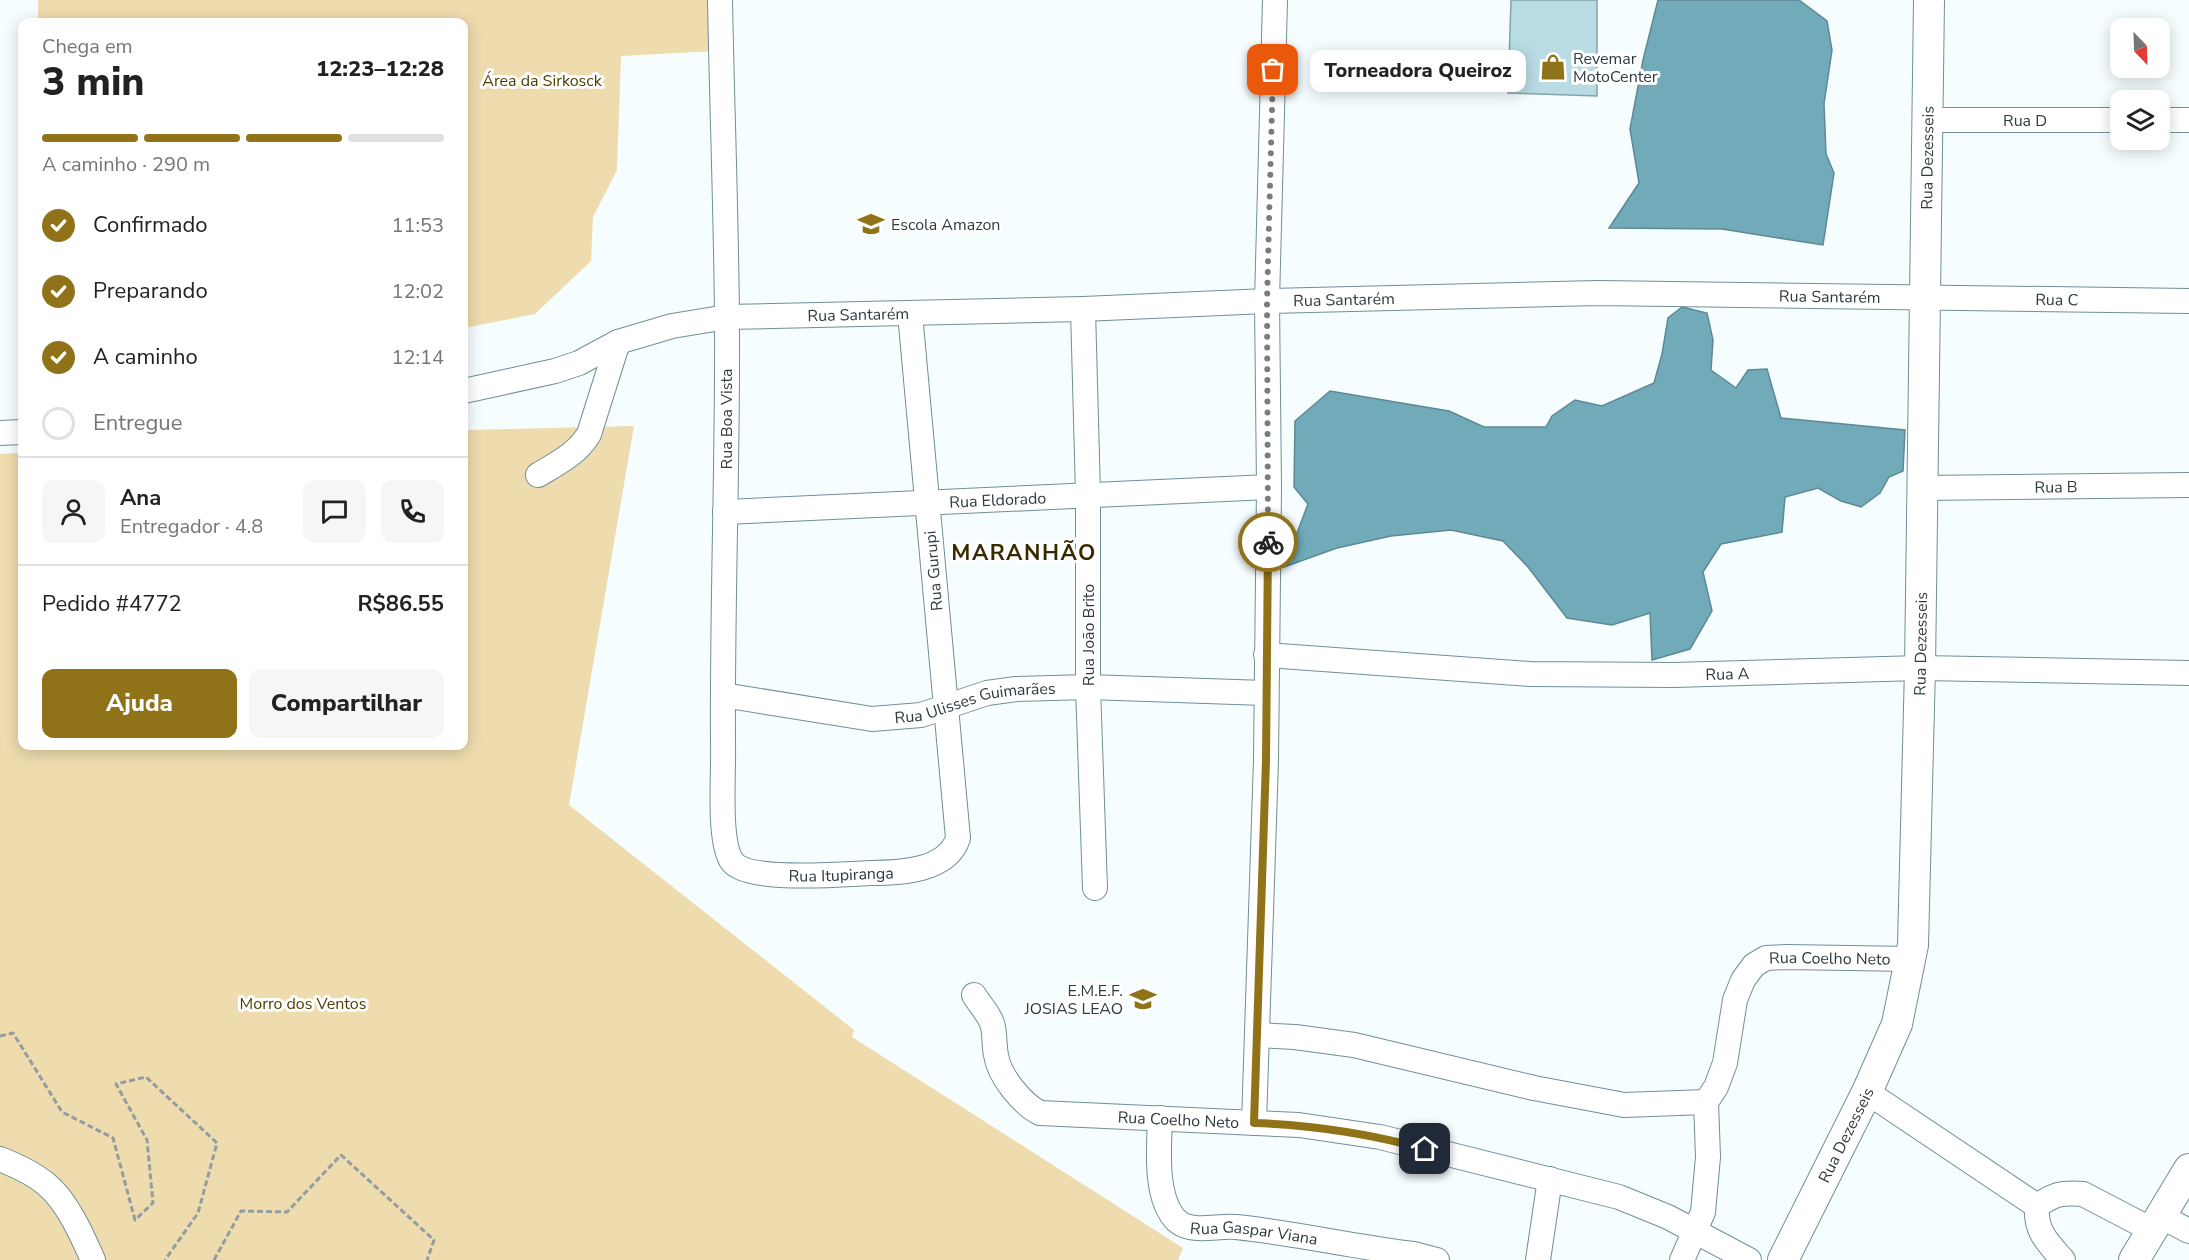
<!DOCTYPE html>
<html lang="pt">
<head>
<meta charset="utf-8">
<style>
  body { margin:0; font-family:"Nunito Sans",sans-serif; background:#f6f6f6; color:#222; height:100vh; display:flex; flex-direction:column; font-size:22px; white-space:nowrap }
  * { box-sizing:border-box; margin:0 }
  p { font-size:20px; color:#767676 }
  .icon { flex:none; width:33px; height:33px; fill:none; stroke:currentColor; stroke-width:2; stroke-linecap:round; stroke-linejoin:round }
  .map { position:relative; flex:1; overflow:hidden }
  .sheet { position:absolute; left:18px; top:18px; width:450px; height:732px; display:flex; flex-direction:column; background:#fff; border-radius:12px; box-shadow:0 3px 15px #0003 }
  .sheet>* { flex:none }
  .needle { width:39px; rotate:157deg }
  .tools { position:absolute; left:2110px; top:18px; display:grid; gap:12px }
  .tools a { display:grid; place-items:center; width:60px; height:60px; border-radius:12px; background:#fff; box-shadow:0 3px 15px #0003; font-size:30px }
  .pin { position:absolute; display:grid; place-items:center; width:51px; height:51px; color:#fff; margin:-26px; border-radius:12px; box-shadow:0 3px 9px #0006 }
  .courier { position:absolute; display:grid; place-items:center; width:60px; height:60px; margin:-30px; border:4px solid #907318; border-radius:50%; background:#fff; color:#222; box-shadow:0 2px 8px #0007 }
  .bubble { position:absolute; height:42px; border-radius:12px; background:#fff; box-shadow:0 3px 15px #0003; font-size:20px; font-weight:800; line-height:42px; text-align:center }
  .headline em { font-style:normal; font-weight:800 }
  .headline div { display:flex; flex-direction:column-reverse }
  .headline { display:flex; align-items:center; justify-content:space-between; height:102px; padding:0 24px }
  h1 { font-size:39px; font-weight:800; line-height:45px }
  .bar { display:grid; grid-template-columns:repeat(4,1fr); gap:9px 6px; align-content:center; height:72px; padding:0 24px }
  .bar i { height:8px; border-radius:4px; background:#e0e0e0 }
  .bar .selected { background:#907318 }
  .bar p { grid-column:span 4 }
  .line { display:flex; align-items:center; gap:15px; padding:0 24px; border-top:2px solid #e0e0e0 }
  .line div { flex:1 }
  .round { display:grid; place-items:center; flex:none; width:63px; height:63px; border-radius:12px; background:#f6f6f6 }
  ol { padding:0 24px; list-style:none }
  li { display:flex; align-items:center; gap:18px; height:66px }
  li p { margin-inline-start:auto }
  li .icon { padding:6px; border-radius:50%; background:#907318; color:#fff; stroke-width:4 }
  li:last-child { color:#767676 }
  li i { width:33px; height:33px; border:3px solid #e0e0e0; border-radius:50% }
  .cta { display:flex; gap:12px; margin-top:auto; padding:12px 24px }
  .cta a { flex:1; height:69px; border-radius:12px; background:#907318; color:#fff; font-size:24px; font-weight:800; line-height:69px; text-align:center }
  .cta a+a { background:#f6f6f6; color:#222 }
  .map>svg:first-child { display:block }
  .green { fill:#eedcae }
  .water { fill:#71abb9; stroke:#5d8994; stroke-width:1.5 }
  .building { fill:#b9dbe4; stroke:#83a4ac; stroke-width:1.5 }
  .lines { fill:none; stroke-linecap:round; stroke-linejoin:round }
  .minor-casing { stroke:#6f8f97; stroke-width:26 }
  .major-casing { stroke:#6f8f97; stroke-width:32 }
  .path { stroke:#939da0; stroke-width:3; stroke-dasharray:6 3; stroke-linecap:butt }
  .minor { stroke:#fff; stroke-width:24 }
  .major { stroke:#fff; stroke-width:30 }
  .done { stroke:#747f82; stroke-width:6; stroke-dasharray:0 10.8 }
  .route { stroke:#907318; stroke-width:8 }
  .labels { text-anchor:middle; stroke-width:6; stroke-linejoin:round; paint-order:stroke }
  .poi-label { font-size:16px; fill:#2e3b3f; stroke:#fff; text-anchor:start }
  .park-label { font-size:16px; fill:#4e3c00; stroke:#fff }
  .street-label { font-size:16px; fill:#2e3b3f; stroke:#fff }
  .district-label { font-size:22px; font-weight:bold; letter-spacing:1.5px; fill:#382a00; stroke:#fff }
</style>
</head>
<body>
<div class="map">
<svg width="2189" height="1260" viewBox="0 0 2189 1260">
  <rect width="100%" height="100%" fill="#f6fdff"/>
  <g class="green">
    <path d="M38,0H714L715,51L621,56L617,170L593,217L591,261L535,314L464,328V22H38Z"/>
    <path d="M634,426L569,805L854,1030L852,1037L1183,1248L1178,1260H0V454L22,453V746H464V430Z"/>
  </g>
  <g class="water">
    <path d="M1658,0H1799L1827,21L1832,50L1824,104L1826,154L1834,173L1823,245L1722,229L1609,228L1639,183L1630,129L1643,60Z"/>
    <path d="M1682,307L1707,313L1713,340L1711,370L1736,388L1748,370L1767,369L1781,418L1905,430L1903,471L1889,477L1880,493L1861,507L1841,501L1818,488L1785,497L1782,532L1721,544L1703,572L1712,611L1690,649L1652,660L1650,613L1612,625L1567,618L1528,567L1503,541L1451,530L1391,536L1337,548L1284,567L1308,504L1294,487L1295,421L1330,391L1449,411L1484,427H1546L1552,416L1575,400L1602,406L1654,383L1662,354L1668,318Z"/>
  </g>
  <path class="building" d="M1511,0H1597V96L1508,93Z"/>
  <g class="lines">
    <g class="minor-casing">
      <g id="minor">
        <path id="s1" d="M720,0C722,106 726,211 727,317C728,459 722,602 723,744C724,773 718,837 731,860C745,883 844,874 871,873C900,873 948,871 958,838L910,314"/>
        <path id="s2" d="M1929,120H2121"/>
        <path d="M2160,120H2189"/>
        <path d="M1083,309L1088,494V687L1095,888"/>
        <path id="s3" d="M464,391L555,371L579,363L618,342L672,326L727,317L1083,309L1267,301L1598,293L2189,301"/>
        <path d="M0,433L22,432"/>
        <path d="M538,475C558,463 577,454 589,434L618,342"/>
        <path id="s4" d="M1922,488L2189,485"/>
        <path id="s5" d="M725,512L1269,487"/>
        <path id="s6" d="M1266,655L1530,674L1673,675L1920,668L2189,673"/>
        <path id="s7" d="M723,695L872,719L921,715L987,693L1016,689L1088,687L1265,693"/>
        <path id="s8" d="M974,995C980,1005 991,1016 993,1027C995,1036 994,1046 996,1055C999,1076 1022,1104 1040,1113L1299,1125L1380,1137L1619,1197L1668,1217L1749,1260"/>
        <path d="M1257,1035L1295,1037L1354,1045L1534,1088L1624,1105L1706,1102"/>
        <path d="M1867,1092L2037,1206"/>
        <path id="s9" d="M1160,1118C1159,1147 1154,1199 1177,1221C1192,1234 1218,1225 1236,1227C1295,1233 1354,1247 1414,1254L1437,1260"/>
        <path d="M1254,1123L1266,760L1269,487L1267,301L1275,0"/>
        <path d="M0,1159C15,1165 33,1173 46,1184C67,1201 82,1235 93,1260"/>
        <path d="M2160,1216L2189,1231"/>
        <path d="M1538,1260L1550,1179"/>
        <path id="s10" d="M1682,1260L1703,1212L1708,1157L1706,1102L1716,1087L1725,1063L1735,1000L1743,980L1754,965L1766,958L1787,957L1911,959"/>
        <path d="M2063,1260C2047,1242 2035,1231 2037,1206C2054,1194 2062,1192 2083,1194L2152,1230"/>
      </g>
    </g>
    <g class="major-casing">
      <g id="major">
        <path id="s11" d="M1783,1260L1867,1092L1897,1024L1913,945L1920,668L1929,0"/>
        <path d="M2134,1260L2189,1169"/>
      </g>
    </g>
    <g class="path">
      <path d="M0,1036L13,1033L62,1112L113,1138L135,1220L153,1203L147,1140L116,1084L146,1077L217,1143L198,1213L165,1260"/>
      <path d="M214,1260L241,1211L287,1212L341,1155L434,1240L427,1260"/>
    </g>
    <use href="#minor" class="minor"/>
    <use href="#major" class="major"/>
  </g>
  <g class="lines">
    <path class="done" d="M1268,542L1267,301L1273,70"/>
    <path class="route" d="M1268,542L1266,760L1254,1123C1314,1125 1367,1133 1425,1149"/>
  </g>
  <defs>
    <g id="shop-bare" transform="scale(2.07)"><path d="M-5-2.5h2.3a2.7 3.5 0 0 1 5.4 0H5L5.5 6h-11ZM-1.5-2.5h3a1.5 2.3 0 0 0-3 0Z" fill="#907318" stroke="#fff" stroke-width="2.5" paint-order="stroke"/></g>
    <g id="school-bare" transform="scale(2.07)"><path d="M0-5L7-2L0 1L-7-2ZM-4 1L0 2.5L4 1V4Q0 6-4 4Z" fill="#907318" stroke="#fff" stroke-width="2.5" paint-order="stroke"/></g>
  </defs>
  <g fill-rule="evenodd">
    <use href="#shop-bare" x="1553" y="67"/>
    <use href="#school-bare" x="871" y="224"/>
    <use href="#school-bare" x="1143" y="999"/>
  </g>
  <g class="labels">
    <g class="poi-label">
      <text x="1573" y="64">Revemar<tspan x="1573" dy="18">MotoCenter</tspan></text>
      <text x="891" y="230">Escola Amazon</text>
      <text x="1123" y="996" text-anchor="end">E.M.E.F.<tspan x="1123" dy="18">JOSIAS LEAO</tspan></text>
    </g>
    <g class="park-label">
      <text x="542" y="86">Área da Sirkosck</text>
      <text x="303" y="1009">Morro dos Ventos</text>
    </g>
    <g class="street-label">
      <text dy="6" stroke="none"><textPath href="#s2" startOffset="96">Rua D</textPath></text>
      <text dy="6" stroke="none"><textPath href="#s11" startOffset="1130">Rua Dezesseis</textPath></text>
      <text dy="6" stroke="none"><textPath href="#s3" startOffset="1378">Rua Santarém</textPath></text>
      <text dy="6" stroke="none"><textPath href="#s3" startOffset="892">Rua Santarém</textPath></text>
      <text dy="6" stroke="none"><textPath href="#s3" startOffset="1605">Rua C</textPath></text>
      <text dy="6" stroke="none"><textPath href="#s3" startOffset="406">Rua Santarém</textPath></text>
      <text transform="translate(726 419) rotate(-90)" y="6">Rua Boa Vista</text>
      <text dy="6" stroke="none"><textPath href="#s4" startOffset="134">Rua B</textPath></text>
      <text dy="6" stroke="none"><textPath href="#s5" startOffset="273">Rua Eldorado</textPath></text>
      <text transform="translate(933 571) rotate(-95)" y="6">Rua Gurupi</text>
      <text transform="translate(1088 635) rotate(-90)" y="6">Rua João Brito</text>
      <text dy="6" stroke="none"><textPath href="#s11" startOffset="644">Rua Dezesseis</textPath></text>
      <text dy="6" stroke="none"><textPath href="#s6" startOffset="462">Rua A</textPath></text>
      <text dy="6" stroke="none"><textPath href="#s7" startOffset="256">Rua Ulisses Guimarães</textPath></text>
      <text dy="6" stroke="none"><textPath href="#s1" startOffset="975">Rua Itupiranga</textPath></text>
      <text dy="6" stroke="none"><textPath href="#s10" startOffset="388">Rua Coelho Neto</textPath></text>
      <text dy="6" stroke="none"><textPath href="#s8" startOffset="279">Rua Coelho Neto</textPath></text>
      <text dy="6" stroke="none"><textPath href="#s11" startOffset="140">Rua Dezesseis</textPath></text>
      <text dy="6" stroke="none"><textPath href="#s9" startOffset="186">Rua Gaspar Viana</textPath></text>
    </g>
    <g class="district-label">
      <text x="1024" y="560">MARANHÃO</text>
    </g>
  </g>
</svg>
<div class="tools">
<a><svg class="needle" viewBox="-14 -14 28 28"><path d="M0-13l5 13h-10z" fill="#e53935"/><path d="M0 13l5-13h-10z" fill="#767676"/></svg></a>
<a><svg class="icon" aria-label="layers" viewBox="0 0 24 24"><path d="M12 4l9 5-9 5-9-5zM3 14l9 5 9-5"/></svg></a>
</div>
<div class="pin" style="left:1273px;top:70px;background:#ea580c"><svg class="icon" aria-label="bag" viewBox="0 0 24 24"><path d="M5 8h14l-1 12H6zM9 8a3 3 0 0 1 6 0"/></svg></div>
<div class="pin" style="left:1425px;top:1149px;background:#1f2937"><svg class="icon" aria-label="home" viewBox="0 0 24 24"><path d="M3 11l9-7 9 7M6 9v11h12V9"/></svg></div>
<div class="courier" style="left:1268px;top:542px"><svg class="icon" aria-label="bike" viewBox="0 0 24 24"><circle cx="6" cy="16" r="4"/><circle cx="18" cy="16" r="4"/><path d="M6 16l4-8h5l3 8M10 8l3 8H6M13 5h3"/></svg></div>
<div class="bubble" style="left:1310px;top:50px;width:216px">Torneadora Queiroz</div>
<section class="sheet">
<div class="headline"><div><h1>3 min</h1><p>Chega em</p></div><em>12:23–12:28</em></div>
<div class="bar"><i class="selected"></i><i class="selected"></i><i class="selected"></i><i></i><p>A caminho · 290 m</p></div>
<ol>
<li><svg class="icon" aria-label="check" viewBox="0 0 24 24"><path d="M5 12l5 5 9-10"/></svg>Confirmado<p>11:53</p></li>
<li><svg class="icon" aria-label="check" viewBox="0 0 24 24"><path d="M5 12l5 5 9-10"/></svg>Preparando<p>12:02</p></li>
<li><svg class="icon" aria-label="check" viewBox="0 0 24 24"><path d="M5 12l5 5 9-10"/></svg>A caminho<p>12:14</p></li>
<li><i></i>Entregue</li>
</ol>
<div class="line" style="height:108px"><a class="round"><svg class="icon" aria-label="person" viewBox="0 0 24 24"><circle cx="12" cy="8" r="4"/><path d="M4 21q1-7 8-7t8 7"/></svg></a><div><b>Ana</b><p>Entregador · 4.8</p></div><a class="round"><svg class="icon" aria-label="chat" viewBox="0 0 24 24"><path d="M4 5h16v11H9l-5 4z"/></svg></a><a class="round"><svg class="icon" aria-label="phone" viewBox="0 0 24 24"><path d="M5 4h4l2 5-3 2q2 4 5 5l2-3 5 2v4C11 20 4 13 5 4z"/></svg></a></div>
<div class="line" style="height:78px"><div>Pedido #4772</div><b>R$86.55</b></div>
<div class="cta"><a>Ajuda</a><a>Compartilhar</a></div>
</section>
</div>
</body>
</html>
